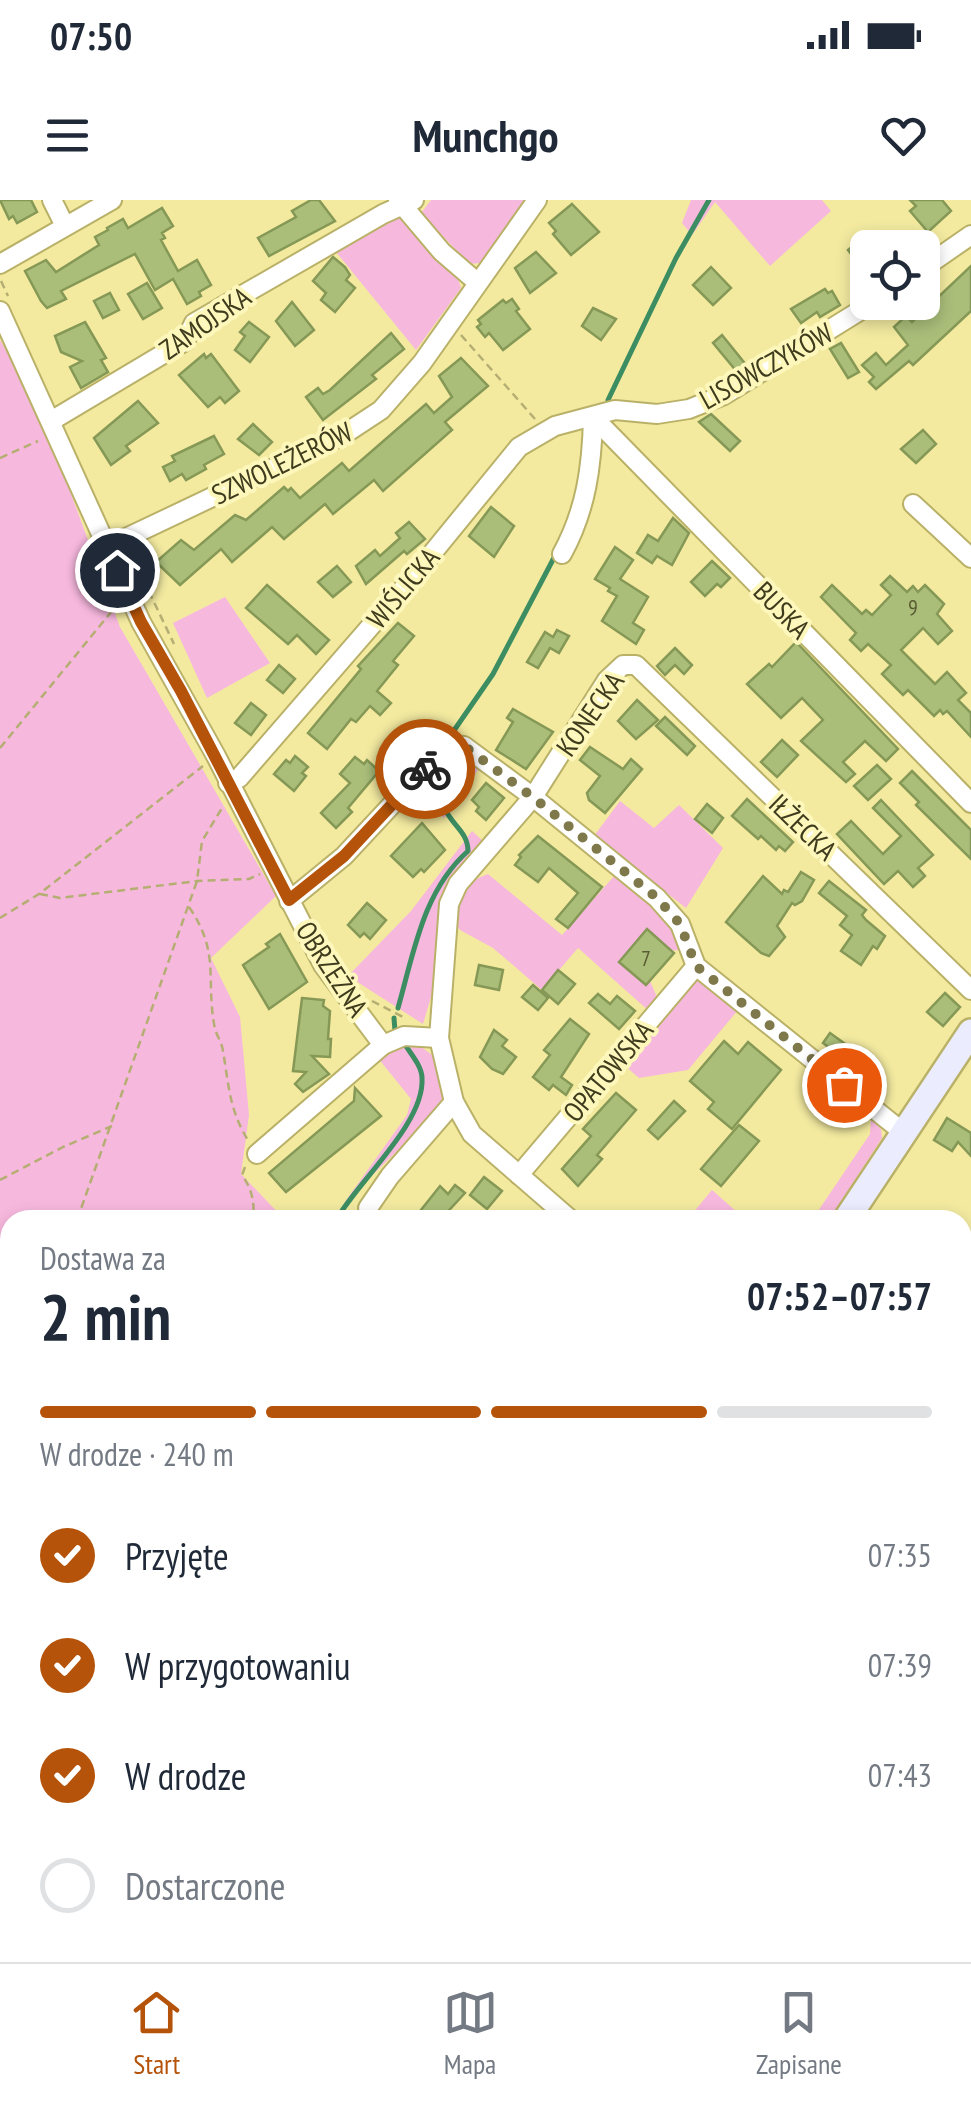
<!DOCTYPE html>
<html lang="pl">
<head>
<meta charset="utf-8">
<style>
  body { margin:0; font-family:"PT Sans Narrow",sans-serif; background:#f2f2f3; color:#1f2937; height:100vh; display:flex; flex-direction:column; font-size:38px; white-space:nowrap }
  * { box-sizing:border-box; margin:0 }
  p { font-size:32px; color:#747a83 }
  .icon { flex:none; width:55px; height:55px; fill:none; stroke:currentColor; stroke-width:2; stroke-linecap:round; stroke-linejoin:round }
  .map { position:relative; flex:1; overflow:hidden }
  .details { position:absolute; left:0px; top:1010px; width:972px; height:752px; display:flex; flex-direction:column; background:#fff; border-radius:30px 30px 0 0; box-shadow:0 5px 15px #0003 }
  .details>* { flex:none }
  .controls { position:absolute; left:850px; top:30px; display:grid; gap:20px }
  .controls a { display:grid; place-items:center; width:90px; height:90px; border-radius:15px; background:#fff; box-shadow:0 5px 15px #0003; font-size:50px }
  .pin { position:absolute; display:grid; place-items:center; width:85px; height:85px; color:#fff; margin:-42px; border:5px solid #fff; border-radius:50%; box-shadow:0 2px 10px #0007 }
  .courier { position:absolute; display:grid; place-items:center; width:100px; height:100px; margin:-50px; border:8px solid #b45309; border-radius:50%; background:#fff; color:#222; box-shadow:0 2px 12px #0007 }
  .overview em { font-style:normal; font-weight:700 }
  .overview div { display:flex; flex-direction:column-reverse }
  .overview { display:flex; align-items:center; justify-content:space-between; height:170px; padding:0 40px }
  h1 { font-size:65px; font-weight:700; line-height:75px }
  .bar { display:grid; grid-template-columns:repeat(4,1fr); gap:15px 10px; align-content:center; height:120px; padding:0 40px }
  .bar i { height:12px; border-radius:8px; background:#e0e1e3 }
  .bar .active { background:#b45309 }
  .bar p { grid-column:span 4 }
  ol { padding:0 40px; list-style:none }
  li { display:flex; align-items:center; gap:30px; height:110px }
  li p { margin-inline-start:auto }
  li .icon { padding:10px; border-radius:50%; background:#b45309; color:#fff; stroke-width:4 }
  li:last-child { color:#747a83 }
  li i { width:55px; height:55px; border:5px solid #e0e1e3; border-radius:50% }
  .status { display:flex; justify-content:space-between; align-items:center; height:70px; padding:0 50px; background:#fff; direction:ltr }
  .status svg { height:28px; fill:currentColor }
  header { display:flex; justify-content:space-between; align-items:center; height:130px; padding:0 40px; background:#fff; font-size:45px; font-weight:700 }
  .tab-bar { display:flex; justify-content:space-around; align-items:center; height:140px; border-top:2px solid #e0e1e3; background:#fff; font-size:28px; color:#747a83 }
  .tab-bar a { display:grid; justify-items:center; gap:5px }
  .tab-bar .active { color:#b45309 }
  .map>svg:first-child { display:block }
  .green { fill:#f7b8de }
  .lines { fill:none; stroke-linecap:round; stroke-linejoin:round }
  .stream { stroke:#3c8d62; stroke-width:5 }
  .building { fill:#aabe7a; stroke:#859855; stroke-width:2.5 }
  .street-casing { stroke:#bab168; stroke-width:22 }
  .secondary-casing { stroke:#bab168; stroke-width:30 }
  .primary-casing { stroke:#fff; stroke-width:35 }
  .path { stroke:#b5ae73; stroke-width:2.5; stroke-dasharray:8 5; stroke-linecap:butt }
  .street { stroke:#fff; stroke-width:18 }
  .secondary { stroke:#ebecfd; stroke-width:25 }
  .primary { stroke:#d6d9fb; stroke-width:30 }
  .done { stroke:#7e784b; stroke-width:10; stroke-dasharray:0 18 }
  .route { stroke:#b45309; stroke-width:12 }
  .labels { text-anchor:middle; stroke-width:8; stroke-linejoin:round; paint-order:stroke }
  .number-label { font-size:22px; fill:#5a5c34 }
  .street-label { font-size:28px; fill:#3f3b1d; stroke:#fdf7bc }
</style>
</head>
<body>
<div class="status"><b>07:50</b><svg viewBox="0 0 49 12"><path d="M0 12V9h3v3zM5 12V6h3v6zM10 12V3h3v9zM15 12V0h3v12zM26 1h20v11H26zM47 4h2v5h-2z"/></svg></div>
<header><svg class="icon" aria-label="menu" viewBox="0 0 24 24"><path d="M4 6h16M4 12h16M4 18h16"/></svg>Munchgo<svg class="icon" aria-label="heart" viewBox="0 0 24 24"><path d="M12 20l-8-8c-3-5 5-10 8-4 3-6 11-1 8 4z"/></svg></header>
<div class="map">
<svg width="971" height="1762" viewBox="0 0 971 1762">
  <rect width="100%" height="100%" fill="#f3eaa0"/>
  <g class="green">
    <path d="M431,0H526L481,63L469,64L421,13Z"/>
    <path d="M691,0H822L831,11L770,66L715,2L692,35L682,23Z"/>
    <path d="M400,16L458,79L461,88L416,150L336,52L390,18Z"/>
    <path d="M0,140L38,204L120,427L276,696L211,758L240,817L249,915L241,974L285,1020H10V1752L278,1753L271,1762H0Z"/>
    <path d="M225,397L270,463L207,498L173,423Z"/>
    <path d="M460,552L480,567L444,618L415,593L440,559Z"/>
    <path d="M620,601L654,628L679,605L723,648L686,708L594,636Z"/>
    <path d="M472,631L484,642L450,694L431,797L423,824L348,776L411,711Z"/>
    <path d="M488,674L562,735L616,674L672,723L681,750L661,751L646,772L657,797L649,811L578,748L542,790L493,748L460,730L452,722C457,695 463,683 488,674Z"/>
    <path d="M698,779L738,810L688,870L639,878L624,865Z"/>
    <path d="M399,842L416,843L435,857L446,903L344,1003L407,915L411,899L378,858Z"/>
    <path d="M871,918L881,929L882,938L829,1020H812L870,934Z"/>
    <path d="M712,990L746,1020H687Z"/>
    <path d="M971,1480V1762H426L436,1752H962V1482Z"/>
  </g>
  <g class="lines">
    <g class="stream">
      <path d="M608,200L676,58L709,0"/>
      <path d="M453,536L455,529L493,474L557,352"/>
      <path d="M398,808C414,752 423,691 468,651C468,632 452,625 445,609C438,591 447,570 450,552"/>
      <path d="M394,818L395,831"/>
      <path d="M336,1020C358,981 425,923 422,878C422,866 410,853 404,843"/>
      <path d="M0,1636L10,1605"/>
    </g>
  </g>
  <g class="building">
    <path d="M0,0H31L37,12L17,23L13,16L9,19Z"/>
    <path d="M311,0H319L335,21L269,56L258,38L296,17L292,11Z"/>
    <path d="M910,0H942L951,11L928,32L910,11L916,6Z"/>
    <path d="M572,4L599,32L571,55L553,34L556,31L549,23Z"/>
    <path d="M162,8L173,26L162,33L165,38L161,40L178,71L197,60L211,85L199,92L201,96L187,104L173,79L155,90L135,54L61,91L66,99L47,108L41,101L25,71L46,60L56,72L99,45L95,37L108,30L107,28L123,19L128,28Z"/>
    <path d="M868,34V91L862,95L853,83L866,74L848,50Z"/>
    <path d="M536,52L556,73L530,93L515,68Z"/>
    <path d="M333,57L345,67L350,75L346,80L355,88L335,112L321,100L326,93L313,81Z"/>
    <path d="M971,66V111L913,165L909,161L876,189L869,182L874,177L862,165L876,153L886,165L908,145L894,127L906,116L912,122Z"/>
    <path d="M711,67L731,88L713,105L693,85Z"/>
    <path d="M147,83L162,108L143,119L128,94Z"/>
    <path d="M825,89L828,93L832,91L840,105L820,117L817,112L801,123L791,109Z"/>
    <path d="M110,93L119,110L103,118L94,101Z"/>
    <path d="M512,99L519,109L516,111L530,129L503,150L489,133L485,137L477,127L481,124L478,120L503,100L506,103Z"/>
    <path d="M292,102L314,130L295,146L276,121Z"/>
    <path d="M593,108L616,119L601,140L582,126Z"/>
    <path d="M85,122L106,158L101,160L108,172L81,188L70,167L82,161L61,152L55,136Z"/>
    <path d="M249,122L269,137L250,162L235,150L245,136L240,132Z"/>
    <path d="M391,133L404,149L372,175L376,179L323,220L306,197L318,188L323,194L330,190Z"/>
    <path d="M722,135L747,166L737,172L713,143Z"/>
    <path d="M841,143L859,172L848,178L830,149Z"/>
    <path d="M204,154L206,158L211,154L239,191L225,203L220,197L208,207L179,175Z"/>
    <path d="M461,158L488,186L445,222L452,230L383,291L374,280L333,314L325,304L284,339L272,327L232,362L221,349L180,385L156,362L181,340L194,350L235,315L246,320L284,287L288,291L291,288L300,298L342,263L349,271L426,204L434,213L452,197L439,176Z"/>
    <path d="M138,201L158,223L126,246L130,251L111,265L94,238Z"/>
    <path d="M711,214L740,241L730,251L699,222Z"/>
    <path d="M253,224L272,242L259,255L238,239Z"/>
    <path d="M923,230L936,244L916,263L901,249Z"/>
    <path d="M214,236L224,254L204,265L206,269L186,280L182,274L170,281L163,267L175,261L172,256Z"/>
    <path d="M491,307L514,326L494,357L469,336Z"/>
    <path d="M673,318L689,333L672,365L657,356L652,363L637,353L648,335L658,341Z"/>
    <path d="M409,322L425,339L407,354L404,351L366,384L356,366L375,350L380,356L400,338L396,333Z"/>
    <path d="M615,347L633,360L620,379L648,397L633,423L644,430L636,444L602,421L617,396L608,391L610,388L595,379Z"/>
    <path d="M712,361L730,378L721,387L717,384L705,396L691,382Z"/>
    <path d="M337,366L351,382L333,397L318,382Z"/>
    <path d="M890,376L907,392L913,386L918,392L925,385L944,404L937,414L952,431L938,444L923,428L901,450L935,484L947,472L966,493L958,500L971,513V537L947,511L943,514L940,510L934,516L908,490L903,495L882,474L891,465L868,444L861,451L850,440L856,433L821,397L832,385L862,414L866,410L872,415L891,395L881,385Z"/>
    <path d="M267,385L329,440L316,454L297,435L288,444L246,408Z"/>
    <path d="M398,423L414,436L393,461L398,465L377,491L391,503L380,515L370,506L356,522L351,519L327,549L308,533L361,469L358,466Z"/>
    <path d="M557,430L569,436L559,453L550,448L538,468L527,462L545,432L553,437Z"/>
    <path d="M796,442L898,549L886,561L865,541L843,562L855,574L846,582L801,541L823,520L802,498L781,518L747,484L769,464L772,467Z"/>
    <path d="M675,448L692,465L684,474L675,465L665,475L657,466Z"/>
    <path d="M279,465L295,479L283,493L267,480Z"/>
    <path d="M637,500L658,520L636,539L618,521Z"/>
    <path d="M251,503L266,515L251,535L235,523Z"/>
    <path d="M513,509L553,532L526,569L496,550L513,522L507,518Z"/>
    <path d="M665,517L695,546L687,555L656,526Z"/>
    <path d="M782,540L798,555L777,577L761,562Z"/>
    <path d="M590,547L623,569L631,559L642,569L605,613L589,600L587,593L600,576L580,560Z"/>
    <path d="M295,556L308,567L302,573L306,576L294,591L274,574L286,560L290,563Z"/>
    <path d="M355,557L364,564L367,560L379,571L348,608L352,612L336,628L321,613L350,583L340,574Z"/>
    <path d="M877,565L891,579L868,600L854,586Z"/>
    <path d="M912,571L971,630V659L916,605L919,602L900,583Z"/>
    <path d="M486,583L504,598L486,620L476,611L479,607L472,600Z"/>
    <path d="M747,599L793,642L785,651L779,646L776,650L761,636L758,639L732,616Z"/>
    <path d="M881,600L933,655L918,668L925,676L913,687L898,671L884,684L837,634L851,621L883,654L901,636L873,608Z"/>
    <path d="M707,604L723,618L712,633L695,619Z"/>
    <path d="M422,623L445,650L424,672L421,669L413,677L391,656Z"/>
    <path d="M538,636L602,687L568,728L556,719L578,693L549,668L538,682L515,665L521,657L519,655Z"/>
    <path d="M801,672L814,680L802,701L795,705L792,703L777,726L785,737L769,756L761,753L726,722L763,676L782,694L784,690L788,692Z"/>
    <path d="M829,681L866,710L862,715L866,720L885,736L877,749L873,746L861,765L841,751L852,735L840,725L847,716L819,693Z"/>
    <path d="M367,703L386,720L370,739L364,733L360,737L348,725Z"/>
    <path d="M647,729L674,753L646,785L619,762Z"/>
    <path d="M280,734L307,782L269,809L243,765L269,747L266,744Z"/>
    <path d="M479,765L503,770L499,790L475,785Z"/>
    <path d="M558,770L575,784L558,804L542,790Z"/>
    <path d="M533,785L548,798L538,810L522,797Z"/>
    <path d="M945,793L960,807L943,826L927,812Z"/>
    <path d="M598,794L610,804L617,796L635,811L619,829L589,803Z"/>
    <path d="M302,798L324,800L323,806L330,811L328,839H331L330,857L312,856L329,874L303,892L295,884L306,872L293,871Z"/>
    <path d="M570,819L589,834L561,877L572,885L566,895L553,885L549,890L533,877L550,855L544,850Z"/>
    <path d="M494,830L507,840L502,846L516,857L503,874L492,869L480,857Z"/>
    <path d="M830,833L855,851L847,861L823,843Z"/>
    <path d="M724,841L738,854L748,842L781,870L732,929L708,909L714,902L690,881Z"/>
    <path d="M355,888L381,916L286,992L269,973L354,901Z"/>
    <path d="M616,893L636,910L597,955L602,959L578,986L562,969L591,936L583,929Z"/>
    <path d="M674,901L685,911L658,939L648,930Z"/>
    <path d="M947,918L971,933V956L958,942L952,951L934,940Z"/>
    <path d="M739,925L759,941L721,986L701,969Z"/>
    <path d="M484,977L502,991L487,1009L470,995Z"/>
    <path d="M455,985L465,993L440,1020H413L440,986L448,994Z"/>
  </g>
  <g class="lines">
    <g class="street-casing">
      <g id="street">
        <path d="M52,0L65,26"/>
        <path d="M398,0L442,52L478,83"/>
        <path d="M0,64L112,0"/>
        <path d="M922,69L971,35"/>
        <path d="M0,111L141,422L216,556L323,765L383,845L257,954"/>
        <path d="M593,217L971,603"/>
        <path d="M51,221L185,141L194,123L383,14L414,0"/>
        <path d="M913,304L971,358"/>
        <path d="M107,347L343,235L381,210L422,163L537,0"/>
        <path d="M562,354C586,310 592,267 593,217"/>
        <path d="M228,583L239,578L403,389L519,247L555,226L615,210L657,214L689,209L724,195L874,102"/>
        <path d="M289,701L344,656L441,552L452,545L464,546L533,597L657,698L680,724L696,766L904,933"/>
        <path d="M383,845L404,836L439,838"/>
        <path d="M519,975L696,766"/>
        <path d="M368,1008L390,976L454,902"/>
        <path d="M571,1020L472,934L454,902L439,838L449,704L458,684L533,597L607,480L623,465H636L971,790"/>
        <path d="M962,1347L971,1349"/>
      </g>
    </g>
    <g class="secondary-casing">
      <path id="secondary" d="M846,1020L971,832"/>
    </g>
    <g class="primary-casing">
      <g id="primary">
        <path d="M962,1402L971,1401"/>
        <path d="M962,1434L971,1432"/>
        <path d="M319,1762L327,1752"/>
        <path d="M361,1762L370,1752"/>
      </g>
    </g>
    <g class="path">
      <path d="M1,81L8,96"/>
      <path d="M461,135L535,219"/>
      <path d="M0,258L38,241"/>
      <path d="M132,356L174,444"/>
      <path d="M0,548L116,406"/>
      <path d="M40,694L60,698L197,681L249,679L260,674"/>
      <path d="M189,707C221,753 205,780 215,829C217,836 222,843 223,851C229,886 229,910 249,942"/>
      <path d="M0,718L39,694L203,566"/>
      <path d="M372,801L405,818"/>
      <path d="M245,967L242,975C252,989 255,1003 253,1020"/>
      <path d="M0,980L63,947L112,926"/>
      <path d="M77,1020L197,681L202,641L222,608"/>
      <path d="M0,1231L10,1214"/>
      <path d="M962,1248L971,1236"/>
      <path d="M962,1471L971,1469"/>
      <path d="M962,1475L971,1474"/>
      <path d="M964,1604L971,1595"/>
      <path d="M962,1614L963,1592L971,1588"/>
      <path d="M962,1719L971,1737"/>
      <path d="M91,1762V1752"/>
      <path d="M133,1762L150,1752"/>
      <path d="M283,1762L290,1752"/>
      <path d="M396,1762L405,1752"/>
      <path d="M402,1762L411,1752"/>
    </g>
    <use href="#street" class="street"/>
    <use href="#secondary" class="secondary"/>
    <use href="#primary" class="primary"/>
  </g>
  <g class="lines">
    <path class="done" d="M425,569L452,545L464,546L534,598L657,698L680,724L696,766L844,885"/>
    <path class="route" d="M117,370L141,422L181,491L289,700L344,656L425,569"/>
  </g>
  <g class="labels">
    <g class="number-label">
      <text x="913" y="415">9</text>
      <text x="646" y="766">7</text>
    </g>
    <g class="street-label">
      <text transform="translate(205 123) rotate(-35)" y="10">ZAMOJSKA</text>
      <text transform="translate(766 166) rotate(-29)" y="10">LISOWCZYKÓW</text>
      <text transform="translate(282 263) rotate(-26)" y="10">SZWOLEŻERÓW</text>
      <text transform="translate(403 388) rotate(-50)" y="10">WIŚLICKA</text>
      <text transform="translate(782 410) rotate(46)" y="10">BUSKA</text>
      <text transform="translate(590 514) rotate(-55)" y="10">KONECKA</text>
      <text transform="translate(803 627) rotate(44)" y="10">IŁŻECKA</text>
      <text transform="translate(332 769) rotate(57)" y="10">OBRZEŻNA</text>
      <text transform="translate(608 871) rotate(-50)" y="10">OPATOWSKA</text>
    </g>
  </g>
</svg>
<div class="controls">
<a><svg class="icon" aria-label="locate" viewBox="0 0 24 24"><circle cx="12" cy="12" r="6"/><path d="M12 2v4M12 18v4M2 12h4M18 12h4"/></svg></a>
</div>
<div class="pin" style="left:844px;top:885px;background:#ea580c"><svg class="icon" aria-label="bag" viewBox="0 0 24 24"><path d="M5 8h14l-1 12H6zM9 8a3 3 0 0 1 6 0"/></svg></div>
<div class="pin" style="left:117px;top:370px;background:#1f2937"><svg class="icon" aria-label="home" viewBox="0 0 24 24"><path d="M3 11l9-7 9 7M6 9v11h12V9"/></svg></div>
<div class="courier" style="left:425px;top:569px"><svg class="icon" aria-label="bike" viewBox="0 0 24 24"><circle cx="6" cy="16" r="4"/><circle cx="18" cy="16" r="4"/><path d="M6 16l4-8h5l3 8M10 8l3 8H6M13 5h3"/></svg></div>
<section class="details">
<div class="overview"><div><h1>2 min</h1><p>Dostawa za</p></div><em>07:52–07:57</em></div>
<div class="bar"><i class="active"></i><i class="active"></i><i class="active"></i><i></i><p>W drodze · 240 m</p></div>
<ol>
<li><svg class="icon" aria-label="check" viewBox="0 0 24 24"><path d="M5 12l5 5 9-10"/></svg>Przyjęte<p>07:35</p></li>
<li><svg class="icon" aria-label="check" viewBox="0 0 24 24"><path d="M5 12l5 5 9-10"/></svg>W przygotowaniu<p>07:39</p></li>
<li><svg class="icon" aria-label="check" viewBox="0 0 24 24"><path d="M5 12l5 5 9-10"/></svg>W drodze<p>07:43</p></li>
<li><i></i>Dostarczone</li>
</ol>
</section>
</div>
<nav class="tab-bar">
<a class="active"><svg class="icon" aria-label="home" viewBox="0 0 24 24"><path d="M3 11l9-7 9 7M6 9v11h12V9"/></svg>Start</a>
<a><svg class="icon" aria-label="map" viewBox="0 0 24 24"><path d="M3 6l6-2 6 2 6-2v14l-6 2-6-2-6 2zM9 4v14M15 6v14"/></svg>Mapa</a>
<a><svg class="icon" aria-label="saved" viewBox="0 0 24 24"><path d="M7 4h10v16l-5-4-5 4z"/></svg>Zapisane</a>
</nav>
</body>
</html>
